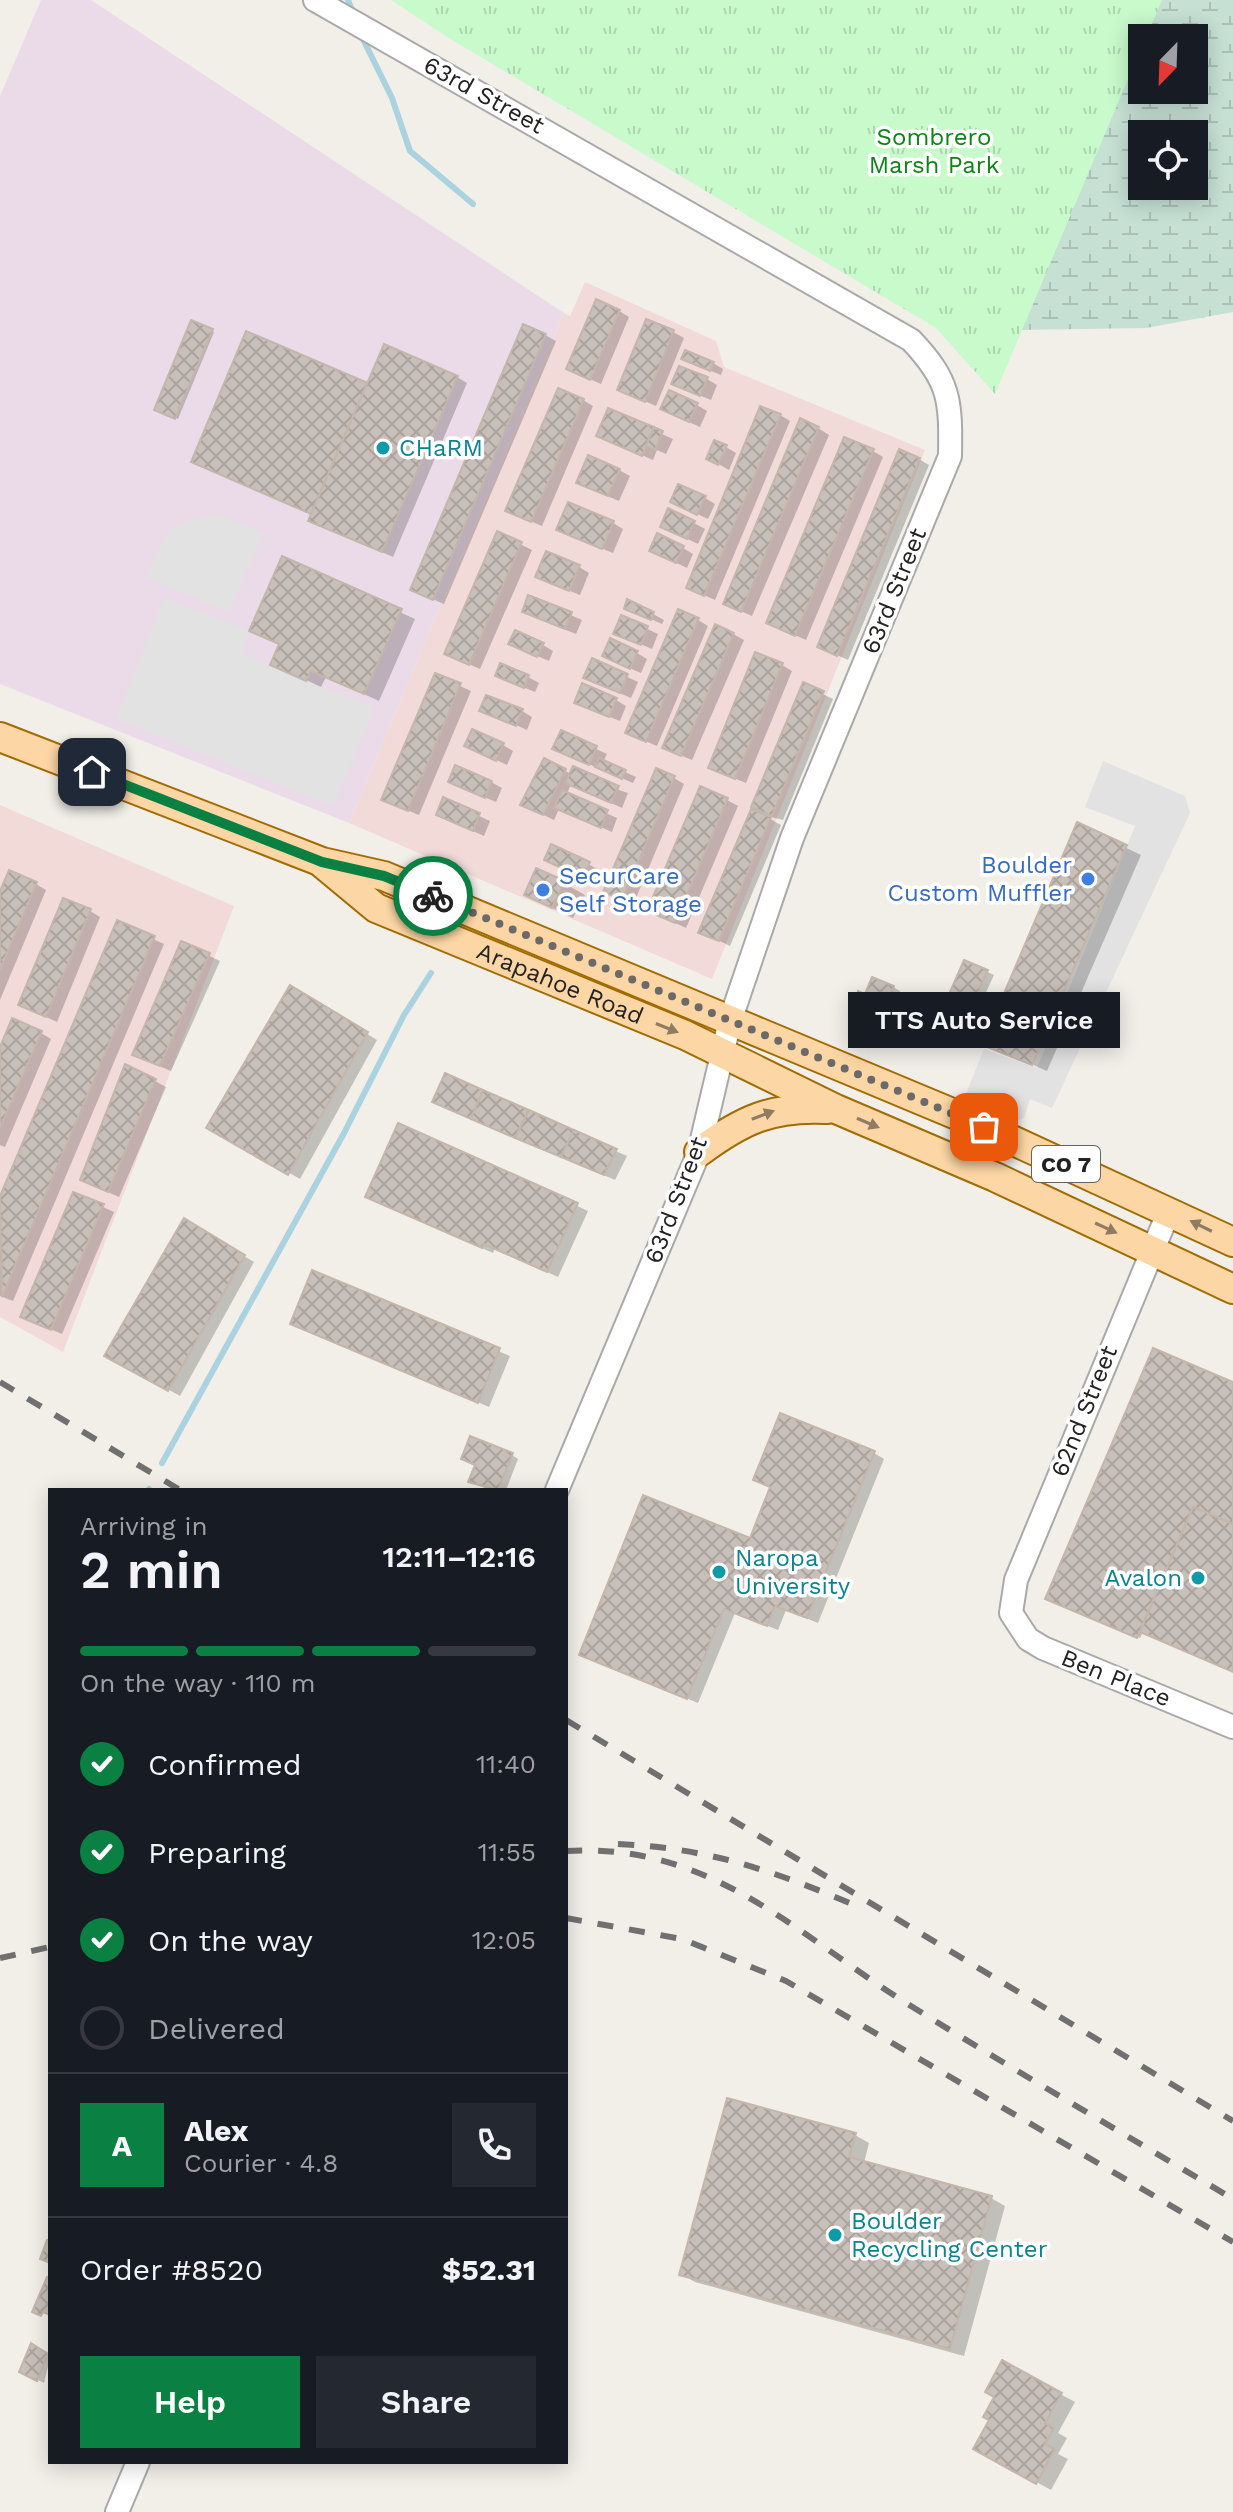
<!DOCTYPE html>
<html lang="en">
<head>
<meta charset="utf-8">
<style>
  body { margin:0; font-family:"Work Sans",sans-serif; background:#242831; color:#f1f3f6; height:100vh; display:flex; flex-direction:column; font-size:30px; white-space:nowrap }
  * { box-sizing:border-box; margin:0 }
  p { font-size:26px; color:#9ea1a6 }
  .icon { flex:none; width:44px; height:44px; fill:none; stroke:currentColor; stroke-width:2; stroke-linecap:round; stroke-linejoin:round }
  .map { position:relative; flex:1; overflow:hidden }
  .details { position:absolute; left:48px; top:1488px; width:520px; height:976px; display:flex; flex-direction:column; background:#171b24; border-radius:0px; box-shadow:0 4px 20px #0003 }
  .details>* { flex:none }
  .needle { width:52px; rotate:203deg }
  .fabs { position:absolute; left:1128px; top:24px; display:grid; gap:16px }
  .fabs a { display:grid; place-items:center; width:80px; height:80px; border-radius:0px; background:#171b24; box-shadow:0 4px 20px #0003; font-size:40px }
  .pin { position:absolute; display:grid; place-items:center; width:68px; height:68px; color:#fff; margin:-34px; border-radius:16px; box-shadow:0 4px 12px #0006 }
  .courier { position:absolute; display:grid; place-items:center; width:80px; height:80px; margin:-40px; border:6px solid #0b8043; border-radius:50%; background:#fff; color:#222; box-shadow:0 2px 10px #0007 }
  .bubble { position:absolute; height:56px; border-radius:0px; background:#171b24; box-shadow:0 4px 20px #0003; font-size:26px; font-weight:600; line-height:56px; text-align:center }
  .head em { font-style:normal; font-weight:600 }
  .head div { display:flex; flex-direction:column-reverse }
  .head { display:flex; align-items:center; justify-content:space-between; height:136px; padding:0 32px }
  h1 { font-size:52px; font-weight:600; line-height:60px }
  .bar { display:grid; grid-template-columns:repeat(4,1fr); gap:12px 8px; align-content:center; height:96px; padding:0 32px }
  .bar i { height:10px; border-radius:6px; background:#363941 }
  .bar .current { background:#0b8043 }
  .bar p { grid-column:span 4 }
  .line { display:flex; align-items:center; gap:20px; padding:0 32px; border-top:2px solid #363941 }
  .line div { flex:1 }
  .round { display:grid; place-items:center; flex:none; width:84px; height:84px; border-radius:0px; background:#242831 }
  ol { padding:0 32px; list-style:none }
  li { display:flex; align-items:center; gap:24px; height:88px }
  li p { margin-inline-start:auto }
  li .icon { padding:8px; border-radius:50%; background:#0b8043; color:#fff; stroke-width:4 }
  li:last-child { color:#9ea1a6 }
  li i { width:44px; height:44px; border:4px solid #363941; border-radius:50% }
  .primary-button { display:flex; gap:16px; margin-top:auto; padding:16px 32px }
  .primary-button a { flex:1; height:92px; border-radius:0px; background:#0b8043; color:#fff; font-size:32px; font-weight:600; line-height:92px; text-align:center }
  .primary-button a+a { background:#242831; color:#f1f3f6 }
  .map>svg:first-child { display:block }
  .commercial { fill:#f2dad9 }
  .industrial { fill:#ebdbe8 }
  .wetland { fill:url(#wetland-marsh); fill-rule:evenodd }
  .park { fill:url(#park-tufts) }
  .parking { fill:#e2e2e2 }
  .shadow { fill:#0003 }
  .lines { fill:none; stroke-linecap:round; stroke-linejoin:round }
  .stream { stroke:#aad3df; stroke-width:6 }
  .building { fill:url(#building-cross-hatch); stroke:#c4b6ab; stroke-width:2 }
  .minor-casing { stroke:#a9a9a9; stroke-width:26 }
  .major-casing { stroke:#a06b00; stroke-width:32 }
  .minor { stroke:#fff; stroke-width:22 }
  .major { stroke:#fcd6a4; stroke-width:28 }
  .rail { stroke:#707070; stroke-width:6; stroke-dasharray:16 16; stroke-linecap:butt }
  .oneway { fill:#8f7c63 }
  .done { stroke:#6b6a68; stroke-width:8; stroke-dasharray:0 14.4 }
  .route { stroke:#0b8043; stroke-width:10 }
  .culture-dot { fill:#0f9aa8; stroke:#fff; stroke-width:3 }
  .shop-dot { fill:#3f7fe0; stroke:#fff; stroke-width:3 }
  .labels { text-anchor:middle; stroke-width:7; stroke-linejoin:round; paint-order:stroke }
  .shield { fill:#fff; stroke:#646464; stroke-width:2 }
  .shield-label { font-size:22px; font-weight:bold; fill:#222 }
  .street-label { font-size:24px; fill:#222; stroke:#fff }
  .park-label { font-size:24px; fill:#0c8416; stroke:#fff }
  .culture-label { font-size:24px; fill:#0d838f; stroke:#fff; text-anchor:start }
  .shop-label { font-size:24px; fill:#366cbe; stroke:#fff; text-anchor:end }
</style>
</head>
<body>
<div class="map">
<svg width="1233" height="2512" viewBox="0 0 1233 2512">
  <defs>
    <pattern id="wetland-marsh" width="20" height="14" patternUnits="userSpaceOnUse" patternTransform="scale(2)"><rect width="20" height="14" fill="#c6e0d4"/><path d="M1 5h8M5 5V1M11 12h8M15 12V8" fill="none" stroke="#aac0b6"/></pattern>
    <pattern id="park-tufts" width="24" height="20" patternUnits="userSpaceOnUse" patternTransform="scale(2)"><rect width="24" height="20" fill="#c8facc"/><path d="M3 7l-1-3M5 7V3M7 7l1-3M15 17l-1-3M17 17v-4M19 17l1-3" fill="none" stroke="#acd6af"/></pattern>
    <pattern id="building-cross-hatch" width="8" height="8" patternUnits="userSpaceOnUse" patternTransform="scale(2)"><rect width="8" height="8" fill="#c7bfb8"/><path d="M0 0l8 8M0 8l8-8" fill="none" stroke="#aba49e"/></pattern>
  </defs>
  <rect width="100%" height="100%" fill="#f2efe9"/>
  <g class="commercial">
    <path d="M585,282L716,341L724,367L925,450L712,979L349,823L564,313L570,316Z"/>
    <path d="M0,805L234,906L63,1352L0,1317Z"/>
  </g>
  <path class="industrial" d="M41,0H91L564,313L349,823L0,684V96Z"/>
  <path class="wetland" d="M548,0H1233V312L1146,328L1009,330ZM1142,38H1194V90H1142ZM1142,134H1194V186H1142Z"/>
  <path class="park" d="M391,0H1162L1146,38H1142V46L995,394L936,328L447,37Z"/>
  <g class="parking">
    <path d="M217,514L264,533L228,612L146,577L168,531L183,522Z"/>
    <path d="M164,598L249,631L242,654L374,708L333,806L116,719Z"/>
    <path d="M1103,761L1185,796L1190,813L1052,1108L1030,1099L1024,1118L1012,1123L967,1104V1091L984,1049L1037,1068L1135,826L1085,807Z"/>
  </g>
  <g class="shadow">
    <path d="M619,311L629,317L601,384L578,374Z"/>
    <path d="M193,323L214,332L178,419L156,409Z"/>
    <path d="M673,332L684,338L656,406L619,390Z"/>
    <path d="M545,335L556,341L444,604L423,595Z"/>
    <path d="M713,363L723,369L721,375L694,364Z"/>
    <path d="M457,377L467,383L393,557L321,526L369,385Z"/>
    <path d="M707,379L717,385L711,400L684,389Z"/>
    <path d="M583,400L593,406L542,526L518,516Z"/>
    <path d="M697,405L707,411L700,427L673,415Z"/>
    <path d="M609,410L673,439L666,454L657,450L653,460L609,441Z"/>
    <path d="M780,415L790,421L715,600L699,593Z"/>
    <path d="M818,428L829,435L752,616L736,609Z"/>
    <path d="M726,447L736,453L729,470L708,458Z"/>
    <path d="M873,451L883,457L806,640L779,628Z"/>
    <path d="M919,459L929,465L848,660L830,652Z"/>
    <path d="M619,470L630,476L619,501L589,488Z"/>
    <path d="M705,498L715,504L708,519L683,507Z"/>
    <path d="M613,523L623,529L613,553L569,535Z"/>
    <path d="M694,523L705,529L698,544L673,532Z"/>
    <path d="M499,534L532,550L480,669L457,659Z"/>
    <path d="M683,548L693,554L687,568L662,556Z"/>
    <path d="M283,559L415,619L379,701L326,677L321,687L272,664L281,645L252,630Z"/>
    <path d="M579,567L589,573L580,595L548,582Z"/>
    <path d="M530,597L582,620L576,634L534,617Z"/>
    <path d="M626,608L653,614L664,620L662,624Z"/>
    <path d="M622,617L658,634L652,649L615,633Z"/>
    <path d="M698,620L708,626L657,746L638,738Z"/>
    <path d="M733,634L744,640L692,760L675,753Z"/>
    <path d="M543,645L553,651L549,661L521,649Z"/>
    <path d="M637,653L647,659L641,673L615,662Z"/>
    <path d="M593,661L638,682L631,698L596,683Z"/>
    <path d="M782,665L792,671L746,783L721,773Z"/>
    <path d="M436,675L471,691L419,815L394,805Z"/>
    <path d="M528,677L539,683L535,692L508,681Z"/>
    <path d="M804,685L833,699L783,820L763,815L781,825L730,946L701,932Z"/>
    <path d="M616,700L626,706L620,721L587,708Z"/>
    <path d="M522,711L532,717L527,730L490,713Z"/>
    <path d="M562,733L607,754L603,762L636,777L633,783L565,754Z"/>
    <path d="M503,745L513,751L507,765L477,751Z"/>
    <path d="M545,760L571,774L628,793L622,808L571,785L566,795L617,818L612,832L559,809L554,820L533,810Z"/>
    <path d="M674,778L684,784L633,905L616,897Z"/>
    <path d="M491,782L502,788L496,802L461,787Z"/>
    <path d="M444,800L490,821L484,836L448,820Z"/>
    <path d="M727,800L738,806L686,928L650,911Z"/>
    <path d="M1078,825L1141,855L1047,1071L985,1044Z"/>
    <path d="M552,847L600,870L594,883L557,866Z"/>
    <path d="M564,883L585,895L573,918L548,906Z"/>
    <path d="M36,884L46,890L0,1000V896Z"/>
    <path d="M90,911L100,917L57,1022L20,1005Z"/>
    <path d="M118,923L164,944L13,1301L0,1296V1201Z"/>
    <path d="M182,943L220,961L171,1071L145,1060Z"/>
    <path d="M965,962L994,975L981,1003L952,992Z"/>
    <path d="M291,987L377,1040L300,1179L209,1127Z"/>
    <path d="M893,987L900,991L883,1033L863,1025L866,997Z"/>
    <path d="M41,1033L51,1039L5,1147L0,1145V1052Z"/>
    <path d="M446,1076L627,1156L615,1180L445,1107Z"/>
    <path d="M155,1081L166,1087L119,1197L92,1185Z"/>
    <path d="M399,1125L588,1211L558,1277L495,1248L493,1253L378,1202Z"/>
    <path d="M74,1194L114,1212L62,1334L33,1322Z"/>
    <path d="M185,1221L254,1262L180,1396L107,1355Z"/>
    <path d="M313,1273L510,1356L489,1407L292,1323Z"/>
    <path d="M1233,1384V1672L1143,1632L1140,1638L1048,1598Z"/>
    <path d="M874,1453L884,1459L818,1623L786,1610L778,1630L735,1613L698,1703L592,1660Z"/>
    <path d="M512,1455L518,1459L506,1490H489L471,1481L477,1465Z"/>
    <path d="M855,2135L869,2143L864,2163L991,2198L1005,2206L964,2356L695,2282L681,2274Z"/>
    <path d="M33,2346L47,2352L50,2358L44,2383L28,2375Z"/>
    <path d="M1003,2363L1075,2402L1058,2433L1067,2438L1058,2454L1068,2459L1051,2490L976,2449L992,2420Z"/>
  </g>
  <g class="lines">
    <g class="stream">
      <path d="M348,0L354,15"/>
      <path d="M360,33L392,98L410,151L473,204"/>
      <path d="M162,1463L343,1135L404,1015L431,973"/>
      <path d="M148,1490L149,1489"/>
    </g>
  </g>
  <g class="building">
    <path d="M596,299L620,310L590,380L566,369Z"/>
    <path d="M646,319L674,330L645,402L617,390Z"/>
    <path d="M191,320L213,329L175,419L154,410Z"/>
    <path d="M523,324L546,334L433,600L410,590Z"/>
    <path d="M246,331L368,383L311,514L191,462Z"/>
    <path d="M384,344L458,376L382,552L308,521Z"/>
    <path d="M685,350L714,362L710,371L681,359Z"/>
    <path d="M679,366L708,377L700,396L671,384Z"/>
    <path d="M558,388L584,399L531,522L505,511Z"/>
    <path d="M669,390L698,403L689,422L660,409Z"/>
    <path d="M760,406L781,414L704,596L686,588Z"/>
    <path d="M608,408L654,427L642,456L596,436Z"/>
    <path d="M800,418L819,427L741,612L723,604Z"/>
    <path d="M654,427L663,431L655,450L646,446Z"/>
    <path d="M844,437L874,449L795,636L766,623Z"/>
    <path d="M714,440L727,445L718,465L706,459Z"/>
    <path d="M899,449L920,458L837,656L817,647Z"/>
    <path d="M588,455L620,469L608,496L576,483Z"/>
    <path d="M678,484L706,496L697,515L670,502Z"/>
    <path d="M568,502L614,521L602,549L556,530Z"/>
    <path d="M668,508L695,521L687,539L660,527Z"/>
    <path d="M497,531L522,542L469,665L444,654Z"/>
    <path d="M657,533L684,546L676,563L649,551Z"/>
    <path d="M546,551L580,565L569,591L535,577Z"/>
    <path d="M282,556L402,609L364,694L311,671L306,681L270,665L279,644L249,631Z"/>
    <path d="M528,595L572,612L565,629L522,612Z"/>
    <path d="M627,599L654,612L651,620L624,609Z"/>
    <path d="M678,609L699,618L646,742L625,733Z"/>
    <path d="M621,615L648,626L641,645L613,634Z"/>
    <path d="M715,624L734,633L681,756L662,748Z"/>
    <path d="M515,630L544,643L537,657L508,644Z"/>
    <path d="M610,638L638,651L630,669L602,656Z"/>
    <path d="M755,652L783,663L735,779L708,768Z"/>
    <path d="M592,658L628,674L620,693L583,678Z"/>
    <path d="M500,663L529,675L524,688L495,676Z"/>
    <path d="M435,673L461,683L408,811L381,800Z"/>
    <path d="M803,682L824,691L772,816L751,807Z"/>
    <path d="M582,683L617,698L609,717L574,703Z"/>
    <path d="M486,695L523,709L516,726L479,711Z"/>
    <path d="M472,729L504,743L496,761L464,746Z"/>
    <path d="M561,730L597,746L589,765L552,749Z"/>
    <path d="M544,758L566,769L543,815L520,805Z"/>
    <path d="M599,758L626,770L622,779L595,767Z"/>
    <path d="M455,765L492,781L485,798L448,782Z"/>
    <path d="M573,766L619,786L611,803L565,783Z"/>
    <path d="M656,768L675,776L622,900L603,892Z"/>
    <path d="M700,786L728,798L675,923L647,911Z"/>
    <path d="M562,790L608,810L601,828L554,808Z"/>
    <path d="M443,797L480,813L473,831L436,815Z"/>
    <path d="M751,809L771,817L719,941L698,933Z"/>
    <path d="M1077,822L1127,845L1032,1065L982,1045Z"/>
    <path d="M551,844L590,862L583,878L544,860Z"/>
    <path d="M536,868L565,881L552,908L524,895Z"/>
    <path d="M9,870L37,882L0,970V891Z"/>
    <path d="M63,898L91,909L46,1017L18,1005Z"/>
    <path d="M117,920L155,936L2,1297L0,1196Z"/>
    <path d="M181,941L210,953L160,1066L132,1055Z"/>
    <path d="M964,960L988,970L974,1001L950,992Z"/>
    <path d="M872,977L894,986L876,1030L854,1022L860,1007L853,1005L858,991L865,994Z"/>
    <path d="M290,985L368,1032L288,1175L206,1128Z"/>
    <path d="M12,1018L42,1031L0,1128V1047Z"/>
    <path d="M125,1064L156,1079L108,1192L80,1180Z"/>
    <path d="M445,1073L483,1090L471,1119L432,1102Z"/>
    <path d="M483,1090L529,1110L515,1138L471,1119Z"/>
    <path d="M529,1110L574,1130L561,1157L515,1138Z"/>
    <path d="M398,1123L578,1203L547,1272L484,1244L482,1248L365,1197Z"/>
    <path d="M574,1130L617,1149L604,1175L561,1157Z"/>
    <path d="M73,1192L104,1204L51,1330L20,1317Z"/>
    <path d="M184,1218L245,1255L168,1391L104,1356Z"/>
    <path d="M312,1270L500,1348L478,1403L290,1324Z"/>
    <path d="M1153,1348L1233,1382V1524L1193,1507L1137,1638L1045,1599Z"/>
    <path d="M780,1413L875,1451L807,1618L775,1606L767,1626L724,1609L687,1699L579,1655L643,1495L750,1538L770,1487L753,1480Z"/>
    <path d="M470,1436L513,1453L498,1490L468,1482L475,1465L461,1459Z"/>
    <path d="M1193,1507L1233,1524V1672L1140,1632Z"/>
    <path d="M727,2098L856,2133L849,2157L992,2196L950,2349L679,2275Z"/>
    <path d="M47,2240L50,2241V2263L40,2259Z"/>
    <path d="M47,2277L50,2278V2315L43,2312L41,2316L32,2312Z"/>
    <path d="M31,2343L48,2354L37,2381L19,2372Z"/>
    <path d="M1002,2360L1062,2393L1045,2423L1054,2428L1045,2444L1055,2449L1036,2484L973,2449L989,2420L983,2417L994,2397L985,2392Z"/>
  </g>
  <g class="lines">
    <g class="minor-casing">
      <g id="minor">
        <path d="M315,0L911,340C950,381 951,400 950,456L792,838L730,1021L699,1152L557,1490"/>
        <path d="M1169,1211L1016,1580L1011,1613L1028,1639L1043,1648L1233,1727"/>
        <path d="M117,2512L138,2462"/>
      </g>
    </g>
    <g class="major-casing">
      <g id="major">
        <path d="M0,737L322,862L384,876L964,1118L1233,1242"/>
        <path id="s1" d="M323,864L376,908L685,1035L836,1109L995,1177L1233,1289"/>
        <path d="M699,1152C742,1120 772,1106 827,1109"/>
      </g>
    </g>
    <use href="#minor" class="minor"/>
    <use href="#major" class="major"/>
    <g class="rail">
      <path d="M0,1382L180,1490"/>
      <path d="M566,1720L1233,2121"/>
      <path d="M618,1844C712,1848 779,1873 864,1909"/>
      <path d="M566,1851C712,1842 798,1936 911,2006C1017,2072 1126,2135 1233,2199"/>
      <path d="M566,1918L682,1939L786,1981L1233,2242"/>
      <path d="M0,1958L50,1947"/>
    </g>
  </g>
  <defs><path id="oneway-solid" d="M-6-.8H1V-3.2L6.5 0L1 3.2V.8H-6Z" transform="scale(2)"/></defs>
  <g class="oneway">
    <use href="#oneway-solid" transform="translate(667 1028) rotate(22)"/>
    <use href="#oneway-solid" transform="translate(763 1115) rotate(-21)"/>
    <use href="#oneway-solid" transform="translate(868 1123) rotate(23)"/>
    <use href="#oneway-solid" transform="translate(1201 1226) rotate(-154)"/>
    <use href="#oneway-solid" transform="translate(1106 1228) rotate(25)"/>
  </g>
  <g class="lines">
    <path class="done" d="M433,896L984,1127"/>
    <path class="route" d="M92,772L322,862L384,876L433,896"/>
  </g>
  <g class="culture-dot">
    <circle cx="383" cy="448" r="8"/>
    <circle cx="719" cy="1572" r="8"/>
    <circle cx="1198" cy="1578" r="8"/>
    <circle cx="835" cy="2235" r="8"/>
  </g>
  <g class="shop-dot">
    <circle cx="1088" cy="879" r="8"/>
    <circle cx="543" cy="890" r="8"/>
  </g>
  <g class="labels">
    <rect class="shield" x="1032" y="1146" width="68" height="36" rx="6"/>
    <g class="shield-label">
      <text x="1066" y="1172">CO 7</text>
    </g>
    <g class="street-label">
      <text transform="translate(484 95) rotate(29)" y="8">63rd Street</text>
      <text transform="translate(894 591) rotate(-68)" y="8">63rd Street</text>
      <text dy="8" stroke="none"><textPath href="#s1" startOffset="268">Arapahoe Road</textPath></text>
      <text transform="translate(676 1200) rotate(-69)" y="8">63rd Street</text>
      <text transform="translate(1084 1411) rotate(-68)" y="8">62nd Street</text>
      <text transform="translate(1116 1678) rotate(22)" y="8">Ben Place</text>
    </g>
    <g class="park-label">
      <text x="934" y="145">Sombrero<tspan x="934" dy="28">Marsh Park</tspan></text>
    </g>
    <g class="culture-label">
      <text x="399" y="456">CHaRM</text>
      <text x="735" y="1566">Naropa<tspan x="735" dy="28">University</tspan></text>
      <text x="1182" y="1586" text-anchor="end">Avalon</text>
      <text x="851" y="2229">Boulder<tspan x="851" dy="28">Recycling Center</tspan></text>
    </g>
    <g class="shop-label">
      <text x="1072" y="873">Boulder<tspan x="1072" dy="28">Custom Muffler</tspan></text>
      <text x="559" y="884" text-anchor="start">SecurCare<tspan x="559" dy="28">Self Storage</tspan></text>
    </g>
  </g>
</svg>
<div class="fabs">
<a><svg class="needle" viewBox="-14 -14 28 28"><path d="M0-13l5 13h-10z" fill="#e53935"/><path d="M0 13l5-13h-10z" fill="#9ea1a6"/></svg></a>
<a><svg class="icon" aria-label="locate" viewBox="0 0 24 24"><circle cx="12" cy="12" r="6"/><path d="M12 2v4M12 18v4M2 12h4M18 12h4"/></svg></a>
</div>
<div class="pin" style="left:984px;top:1127px;background:#ea580c"><svg class="icon" aria-label="bag" viewBox="0 0 24 24"><path d="M5 8h14l-1 12H6zM9 8a3 3 0 0 1 6 0"/></svg></div>
<div class="pin" style="left:92px;top:772px;background:#1f2937"><svg class="icon" aria-label="home" viewBox="0 0 24 24"><path d="M3 11l9-7 9 7M6 9v11h12V9"/></svg></div>
<div class="courier" style="left:433px;top:896px"><svg class="icon" aria-label="bike" viewBox="0 0 24 24"><circle cx="6" cy="16" r="4"/><circle cx="18" cy="16" r="4"/><path d="M6 16l4-8h5l3 8M10 8l3 8H6M13 5h3"/></svg></div>
<div class="bubble" style="left:848px;top:992px;width:272px">TTS Auto Service</div>
<section class="details">
<div class="head"><div><h1>2 min</h1><p>Arriving in</p></div><em>12:11–12:16</em></div>
<div class="bar"><i class="current"></i><i class="current"></i><i class="current"></i><i></i><p>On the way · 110 m</p></div>
<ol>
<li><svg class="icon" aria-label="check" viewBox="0 0 24 24"><path d="M5 12l5 5 9-10"/></svg>Confirmed<p>11:40</p></li>
<li><svg class="icon" aria-label="check" viewBox="0 0 24 24"><path d="M5 12l5 5 9-10"/></svg>Preparing<p>11:55</p></li>
<li><svg class="icon" aria-label="check" viewBox="0 0 24 24"><path d="M5 12l5 5 9-10"/></svg>On the way<p>12:05</p></li>
<li><i></i>Delivered</li>
</ol>
<div class="line" style="height:144px"><b class="round" style="background:#0b8043;color:#fff">A</b><div><b>Alex</b><p>Courier · 4.8</p></div><a class="round"><svg class="icon" aria-label="phone" viewBox="0 0 24 24"><path d="M5 4h4l2 5-3 2q2 4 5 5l2-3 5 2v4C11 20 4 13 5 4z"/></svg></a></div>
<div class="line" style="height:104px"><div>Order #8520</div><b>$52.31</b></div>
<div class="primary-button"><a>Help</a><a>Share</a></div>
</section>
</div>
</body>
</html>
